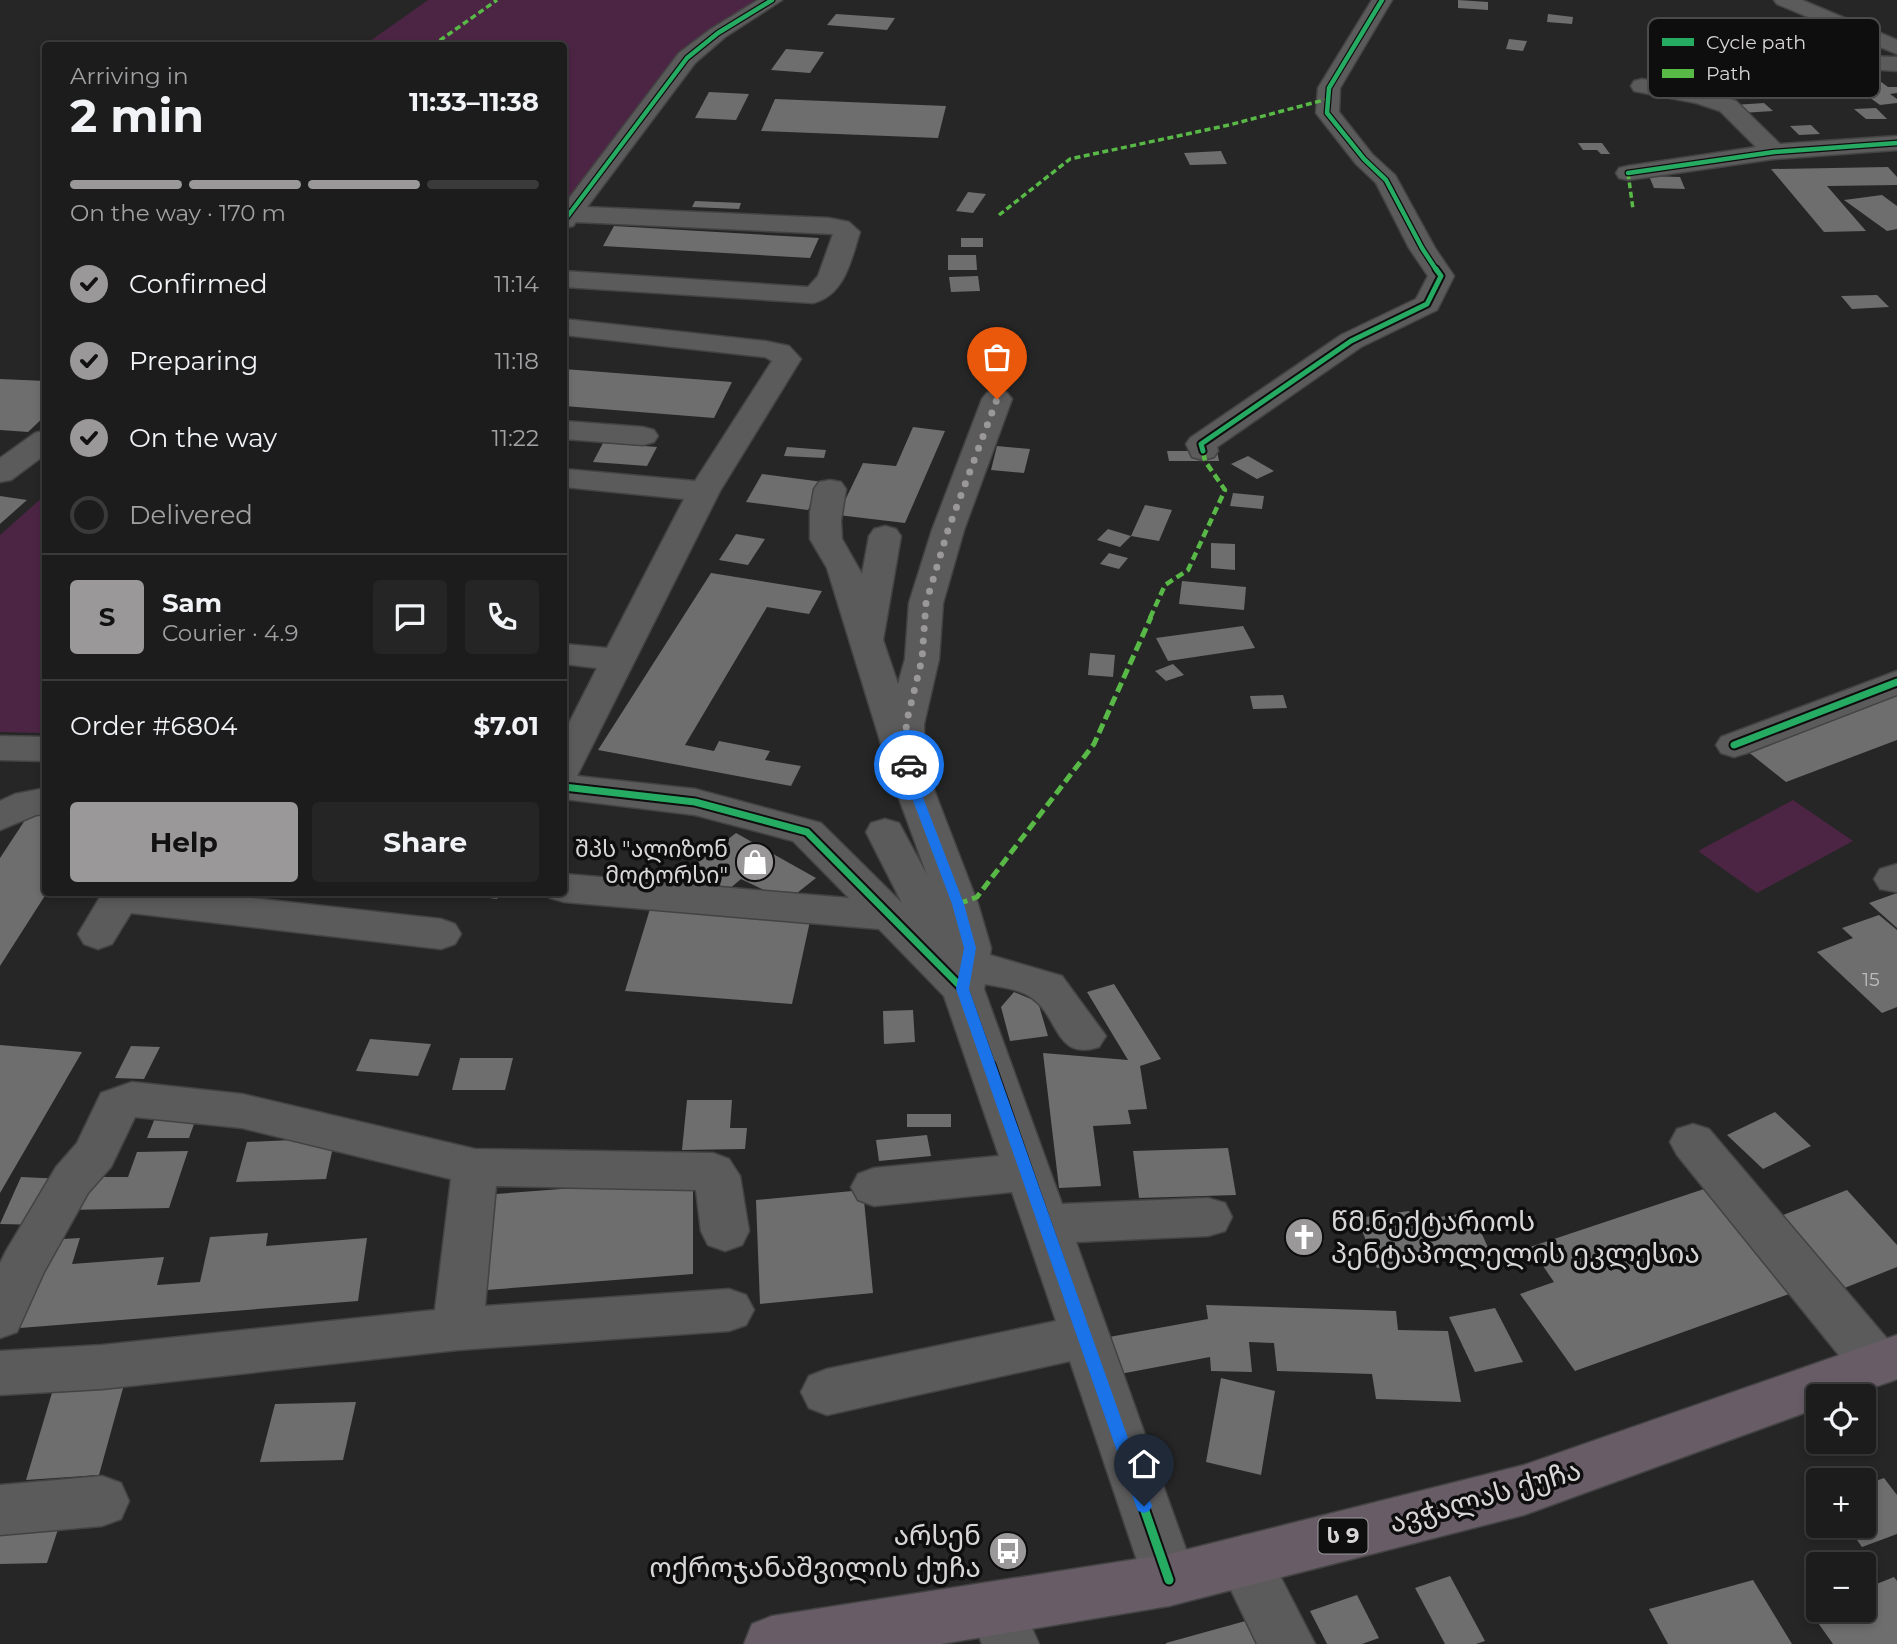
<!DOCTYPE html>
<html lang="en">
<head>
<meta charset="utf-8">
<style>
  body { margin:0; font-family:Montserrat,"Noto Sans Georgian",sans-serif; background:#252525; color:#f1f3f6; height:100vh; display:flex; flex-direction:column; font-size:26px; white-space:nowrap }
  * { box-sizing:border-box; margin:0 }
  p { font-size:23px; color:#a0a1a3 }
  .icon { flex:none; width:38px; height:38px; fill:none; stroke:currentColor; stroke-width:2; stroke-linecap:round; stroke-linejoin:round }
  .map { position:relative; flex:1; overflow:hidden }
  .side { position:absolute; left:42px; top:42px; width:525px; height:854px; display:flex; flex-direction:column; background:#1c1c1c; border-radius:7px; box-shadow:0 4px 10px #0003,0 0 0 2px #3a3a3b }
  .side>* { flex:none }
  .fabs { position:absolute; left:1806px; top:1384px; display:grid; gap:14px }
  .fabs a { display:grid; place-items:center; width:70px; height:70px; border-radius:7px; background:#1c1c1c; box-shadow:0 4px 10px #0003,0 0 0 2px #3a3a3b; font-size:35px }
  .pin { position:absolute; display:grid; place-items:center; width:60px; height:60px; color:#fff; margin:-72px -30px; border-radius:50% 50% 50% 0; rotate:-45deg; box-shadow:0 0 7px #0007 }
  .pin .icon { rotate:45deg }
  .courier { position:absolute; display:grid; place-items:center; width:70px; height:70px; margin:-35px; border:5px solid #1a73e8; border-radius:50%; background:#fff; color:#222; box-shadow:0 2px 9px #0007 }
  .summary em { font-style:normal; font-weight:700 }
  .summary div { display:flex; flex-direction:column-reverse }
  .summary { display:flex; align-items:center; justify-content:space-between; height:119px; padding:0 28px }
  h1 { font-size:46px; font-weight:700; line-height:52px }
  .bar { display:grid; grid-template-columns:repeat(4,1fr); gap:10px 7px; align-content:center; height:84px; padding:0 28px }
  .bar i { height:9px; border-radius:5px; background:#3a3a3b }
  .bar .current { background:#9a9899 }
  .bar p { grid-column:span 4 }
  .line { display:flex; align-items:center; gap:18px; padding:0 28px; border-top:2px solid #3a3a3b }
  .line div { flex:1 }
  .round { display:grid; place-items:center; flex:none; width:74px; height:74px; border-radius:7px; background:#252525 }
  ol { padding:0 28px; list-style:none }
  li { display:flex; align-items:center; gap:21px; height:77px }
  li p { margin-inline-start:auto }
  li .icon { padding:7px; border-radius:50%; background:#9a9899; color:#111; stroke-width:4 }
  li:last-child { color:#a0a1a3 }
  li i { width:38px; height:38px; border:4px solid #3a3a3b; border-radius:50% }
  .primary-button { display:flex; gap:14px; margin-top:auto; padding:14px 28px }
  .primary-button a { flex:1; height:80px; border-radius:7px; background:#9a9899; color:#111; font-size:28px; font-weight:700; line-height:80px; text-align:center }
  .primary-button a+a { background:#252525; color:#f1f3f6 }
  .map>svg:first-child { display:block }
  .green { fill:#4c2544 }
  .building { fill:#6e6e6e }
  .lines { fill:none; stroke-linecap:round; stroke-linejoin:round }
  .minor-casing { stroke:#434343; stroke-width:3 }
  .highway-casing { stroke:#434343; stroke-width:3 }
  .minor { fill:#5b5b5b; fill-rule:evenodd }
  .highway { fill:#685c66; fill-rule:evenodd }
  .quiet-far2 { stroke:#58b947; stroke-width:3.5; stroke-dasharray:6 3.5; stroke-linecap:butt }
  .quiet-far1 { stroke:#58b947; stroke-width:4.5; stroke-dasharray:8 4.5; stroke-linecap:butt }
  .quiet { stroke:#58b947; stroke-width:5; stroke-dasharray:10 5; stroke-linecap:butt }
  .cycleway-far3-casing { stroke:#0f0e0f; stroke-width:7 }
  .cycleway-far2-casing { stroke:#0f0e0f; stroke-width:9 }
  .cycleway-far1-casing { stroke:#0f0e0f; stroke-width:11 }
  .cycleway-casing { stroke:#0f0e0f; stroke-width:13 }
  .cycleway-far3 { stroke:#26ab63; stroke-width:4.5 }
  .cycleway-far2 { stroke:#26ab63; stroke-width:5 }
  .cycleway-far1 { stroke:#26ab63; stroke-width:7 }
  .cycleway { stroke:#26ab63; stroke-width:9 }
  .route { fill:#1a73e8 }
  .done { stroke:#9a9899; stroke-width:7; stroke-dasharray:0 12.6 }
  .labels { text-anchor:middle; stroke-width:7; stroke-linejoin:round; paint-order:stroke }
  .number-label { font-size:19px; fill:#bebcbd }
  .shield { fill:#0f0e0f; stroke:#9c9a9b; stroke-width:2 }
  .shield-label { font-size:21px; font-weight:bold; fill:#d8d6d7 }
  .poi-label { font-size:23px; fill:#d8d6d7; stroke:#0f0e0f; text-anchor:end }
  .near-poi-label { font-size:28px; fill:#d8d6d7; stroke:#0f0e0f; text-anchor:start }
  .near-street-label { font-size:28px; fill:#d8d6d7; stroke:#0f0e0f }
  .key { fill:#0f0e0f; stroke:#4b4a4b; stroke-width:2 }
  .key-label { font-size:19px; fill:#d8d6d7 }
</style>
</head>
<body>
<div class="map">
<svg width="1897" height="1644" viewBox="0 0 1897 1644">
  <rect width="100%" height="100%" fill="#262626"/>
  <g class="green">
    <path d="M428,0H763L680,52L564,207V46H363Z"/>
    <path d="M45,495V733L0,732V535Z"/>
    <path d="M1793,800L1853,841L1757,893L1698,851Z"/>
  </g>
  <g class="building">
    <path d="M1458,0L1488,2V10L1458,8Z"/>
    <path d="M836,14L895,18L887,30L827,25Z"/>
    <path d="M1548,14L1573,17L1572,24L1547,22Z"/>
    <path d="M1509,39L1527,41L1523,51L1506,49Z"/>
    <path d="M786,49L824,52L810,73L771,70Z"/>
    <path d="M1873,76L1888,87H1897V93L1890,94L1897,99V103L1880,105L1844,79Z"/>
    <path d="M709,92L749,94L736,120L695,118Z"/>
    <path d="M775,99L946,106L938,138L761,131Z"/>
    <path d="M1764,103L1773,111L1742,113L1734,105Z"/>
    <path d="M1876,108L1887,119H1866L1854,109Z"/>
    <path d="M1811,125L1820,134L1799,135L1790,126Z"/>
    <path d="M1578,143H1602L1610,154H1601L1597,150H1583Z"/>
    <path d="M1221,151L1227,164L1190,165L1184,153Z"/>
    <path d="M1888,167L1897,177V185L1827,186L1866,231L1824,232L1771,169Z"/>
    <path d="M1649,176L1680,177L1685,189L1654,188Z"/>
    <path d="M968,192L986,194L973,213L956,211Z"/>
    <path d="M1882,195L1897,206V229L1887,231L1844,200Z"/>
    <path d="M695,201L741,203L739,209L692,207Z"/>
    <path d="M614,226L819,238L810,258L603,246Z"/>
    <rect x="961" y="238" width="22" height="9"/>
    <path d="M948,255H976L977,270H948Z"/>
    <path d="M978,276L980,291L951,292L949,277Z"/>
    <path d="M1877,295L1889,307L1852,309L1841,296Z"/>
    <path d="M564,369L732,382L714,418L564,406Z"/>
    <path d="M0,379L46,381V415L28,432L0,430Z"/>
    <path d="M913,427L945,431L905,523L838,515L863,463L896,466Z"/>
    <path d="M603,443L657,447L647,466L593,462Z"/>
    <path d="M997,446L1030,449L1024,473L991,470Z"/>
    <path d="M787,447L826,450L824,458L784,456Z"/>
    <path d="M1167,451H1217L1219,461H1169Z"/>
    <path d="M1248,456L1274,471L1257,479L1231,464Z"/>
    <path d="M762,474L823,482L808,510L746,502Z"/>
    <path d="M1233,493L1264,496L1262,509L1230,506Z"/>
    <path d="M0,496L27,500L0,524Z"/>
    <path d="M1145,505L1172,510L1159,541L1131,536Z"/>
    <path d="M1108,529L1131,536L1120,547L1097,540Z"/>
    <path d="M736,534L765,539L748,565L719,560Z"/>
    <path d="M1211,543L1235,544V570L1211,568Z"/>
    <path d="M1109,553L1128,558L1119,569L1100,564Z"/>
    <path d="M711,573L822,591L809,614L767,607L685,745L714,751L719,741L770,751L765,760L801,766L791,786L598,750Z"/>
    <path d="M1182,581L1246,587L1244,610L1179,604Z"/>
    <path d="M1243,626L1255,648L1168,661L1156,638Z"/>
    <path d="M1090,653L1115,655L1113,677L1088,675Z"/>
    <path d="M1173,664L1184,675L1166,681L1155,671Z"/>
    <path d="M1897,690V740L1786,782L1742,747Z"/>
    <path d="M1283,695L1287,708L1253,709L1250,696Z"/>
    <path d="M33,808L46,809V894L0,966V858Z"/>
    <path d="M736,833L816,878L797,893L764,890L741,879L728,890L691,868Z"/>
    <path d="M442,892H500L497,899Z"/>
    <path d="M1897,893V928L1869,903Z"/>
    <path d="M650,909L810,921L792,1004L625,991Z"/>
    <path d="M1879,915L1897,930V1007L1882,1013L1817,952L1853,938L1842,928Z"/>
    <path d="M1114,984L1161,1059L1140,1066L1147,1109L1128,1110L1131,1124L1093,1126L1101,1186L1059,1188L1043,1053L1128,1060L1087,992Z"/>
    <path d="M1014,992L1038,1002L1048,1036L1010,1041L1001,1007Z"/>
    <path d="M913,1010L915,1042L884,1044L883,1011Z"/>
    <path d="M370,1039L431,1044L418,1076L356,1071Z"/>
    <path d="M0,1045L82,1052L0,1193Z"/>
    <path d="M131,1046L160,1047L144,1079L115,1078Z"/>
    <path d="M460,1058H513L505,1090H452Z"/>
    <path d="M687,1100H732L730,1128H747L745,1149L682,1150Z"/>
    <path d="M1775,1112L1811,1146L1763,1169L1727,1135Z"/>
    <path d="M157,1113H198L189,1138H147Z"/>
    <rect x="907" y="1114" width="44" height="13"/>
    <path d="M927,1135L931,1156L879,1161L876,1140Z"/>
    <path d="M335,1138L326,1179L236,1182L247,1142Z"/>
    <path d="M1228,1148L1236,1195L1139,1198L1133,1151Z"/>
    <path d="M188,1151L169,1208L66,1210L79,1177H128L137,1152Z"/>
    <path d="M21,1177L64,1179L43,1225L0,1224Z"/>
    <path d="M693,1179V1274L473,1291L482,1195Z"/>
    <path d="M1713,1186L1800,1290L1575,1371L1520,1294L1554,1282L1530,1247Z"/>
    <path d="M863,1190L873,1293L760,1304L756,1200Z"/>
    <path d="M1847,1190L1897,1245V1267L1842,1289L1778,1217Z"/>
    <path d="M1409,1211L1413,1221L1472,1212L1490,1252L1377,1268L1357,1218Z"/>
    <path d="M1296,1226H1313L1314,1232H1321L1324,1242H1286L1284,1233H1297Z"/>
    <path d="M268,1233L266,1246L367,1238L358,1301L20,1328L46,1240L80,1238L72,1264L164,1257L157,1285L200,1282L210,1237Z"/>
    <path d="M1206,1305L1396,1311L1398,1330L1448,1331L1461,1402L1376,1399L1372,1374L1277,1371L1274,1343L1249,1342L1252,1372L1211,1371L1210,1357L1120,1374L1109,1337L1208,1319Z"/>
    <path d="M1495,1308L1523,1362L1475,1372L1449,1317Z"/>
    <path d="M1221,1378L1275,1391L1261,1475L1206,1462Z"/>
    <path d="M125,1381L99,1475L26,1480L54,1386Z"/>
    <path d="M356,1402L343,1460L260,1462L275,1404Z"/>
    <path d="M1884,1478L1897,1495V1534L1862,1547L1847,1526H1864V1485Z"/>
    <path d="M63,1514L47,1563L0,1564V1521Z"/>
    <path d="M1450,1576L1485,1641L1476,1644H1445L1415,1588Z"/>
    <path d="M1894,1577L1897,1581V1644H1833L1809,1610L1818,1606V1610H1864V1589Z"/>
    <path d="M1753,1580L1792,1644H1668L1649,1609Z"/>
    <path d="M1357,1595L1379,1638L1362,1644H1327L1310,1611Z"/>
    <path d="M1267,1615L1279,1644H1166V1643Z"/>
  </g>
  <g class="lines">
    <g class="minor-casing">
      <g id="minor">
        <path d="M758,0H782L725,37L695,63L587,207L829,218L849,222L860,232C851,260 845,295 813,303L564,287V271L808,287L818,276L833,234L576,222L573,226L564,228V205L679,53L711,29Z"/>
        <path d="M1372,0H1392L1340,88L1339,112L1372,154L1395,175L1435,248L1454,276L1437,310L1361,347L1217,447L1218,451L1214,457L1203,460L1192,457L1186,444L1190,438L1341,335L1416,299L1428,276L1409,248L1376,183L1356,164L1316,113L1318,88Z"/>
        <path d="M1774,0H1802L1897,40V54L1777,4Z"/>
        <path d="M1860,56L1897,57V71L1852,68L1849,63L1852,58Z"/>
        <path d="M1642,79L1701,90L1736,101L1780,144L1897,136V150L1774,159L1628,180L1619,178L1616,173L1619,168L1628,166L1756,147L1720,111L1696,103L1634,91L1631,86L1634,81Z"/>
        <path d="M564,319L765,341L789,346L801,359L720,491L577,776L695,789L821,823L902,903L866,832L871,823L885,819L899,823L927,875L893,782L889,756L882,747L827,568L810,539V512L814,489L819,482L830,480L841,482L846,489L841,521L842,539L862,574L869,536L874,529L885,526L896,529L901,536L883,640L898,684L905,659L909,603L932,530L982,399L987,393L997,390L1007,393L1012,399L964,530L943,603L939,659L924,724V745L931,782L978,904L991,948L990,955L1062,976L1106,1036L1099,1047C1055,1061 1060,1018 1032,998C1020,989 1000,987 985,984L984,989L1062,1204L1208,1198L1225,1203L1232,1217L1225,1231L1208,1236L1076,1242L1197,1580L1188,1599L1169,1606L1150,1599L1070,1361L827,1415L809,1408L801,1392L809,1376L827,1369L1056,1321L1012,1192L874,1206L858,1200L851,1187L858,1174L874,1168L999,1156L944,996L879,929L564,902L550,898L547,892H564V874L849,898L793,841L695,815L564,799V733L597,668L564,664V644L607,648L684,499L564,487V469L695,481L772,361L765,357L564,335Z"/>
        <path d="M564,421L643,427L654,430L658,436L654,442L643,445L564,439Z"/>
        <path d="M46,430V454L11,480L0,482V458L35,433Z"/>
        <path d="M1897,671V695L1747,753L1734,757L1721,753L1716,745L1721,737Z"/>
        <path d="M0,736L46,737V761L0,760Z"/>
        <path d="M46,788V814L36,815L0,830V801L15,794Z"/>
        <path d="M1897,864V892L1880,889L1874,879L1880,869Z"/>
        <path d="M103,892H197L441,919L455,924L461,934L455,944L441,949L131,913L112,944L98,949L84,944L78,934Z"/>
        <path d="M132,1082L242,1094L475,1149L713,1153L729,1159L740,1176L749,1231L742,1245L725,1251L708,1245L701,1231L696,1190L496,1186L485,1306L729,1289L746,1295L754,1310L746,1325L729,1331L458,1350L102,1389L0,1395V1351L102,1345L435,1310L451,1179L242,1128L135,1117L111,1167L88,1193L44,1272L17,1332L0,1338V1263L6,1251L56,1167L77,1143L101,1093Z"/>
        <path d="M1693,1124L1709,1129L1895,1348L1897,1375L1895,1380L1877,1386L1859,1380L1677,1155L1670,1142L1677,1129Z"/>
        <path d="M102,1476L121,1483L129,1501L121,1519L102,1526L0,1535V1485Z"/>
        <path d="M1244,1535L1263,1543L1315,1644H1257L1217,1561L1225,1543Z"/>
        <path d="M995,1582L1015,1590L1039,1644H982L967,1609L975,1590Z"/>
      </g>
    </g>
    <g class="highway-casing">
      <path id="highway" d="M1897,1335V1379L1849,1396H1818V1408L1524,1515L1169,1606L941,1644H744L752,1624L772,1616L1169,1554L1524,1465Z"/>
    </g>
    <use href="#minor" class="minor"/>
    <use href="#highway" class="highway"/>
    <g class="quiet-far2">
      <path d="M432,46L497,0"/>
      <path d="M1628,173L1633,209"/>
      <path d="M999,215L1070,159L1229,125L1328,99"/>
    </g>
    <path class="quiet-far1" d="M1150,618L1165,585L1188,570L1225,490L1205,461L1203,451"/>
    <path class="quiet" d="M958,904L977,897L1094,744L1151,617"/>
    <g class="cycleway-far3-casing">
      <g id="cycleway-far3">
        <path d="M1382,0L1329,88L1327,113L1364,159L1386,180L1422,248L1437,271"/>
        <path d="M1628,173L1774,152L1897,143"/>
        <path d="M564,221L687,58L718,33L772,0"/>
      </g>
    </g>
    <g class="cycleway-far2-casing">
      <path id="cycleway-far2" d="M1203,451L1201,444L1351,341L1427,304L1441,276L1436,269"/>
    </g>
    <g class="cycleway-far1-casing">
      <g id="cycleway-far1">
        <path d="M1734,745L1897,682"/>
        <path d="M564,787L695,802L807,832L963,989L991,1067"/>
      </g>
    </g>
    <g class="cycleway-casing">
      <path id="cycleway" d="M990,1065L1169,1580"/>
    </g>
    <use href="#cycleway-far3" class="cycleway-far3"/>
    <use href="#cycleway-far2" class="cycleway-far2"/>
    <use href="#cycleway-far1" class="cycleway-far1"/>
    <use href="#cycleway" class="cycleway"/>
  </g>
  <path class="route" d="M909,762L915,765L917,782L964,904L976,948L969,989L1152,1506L1149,1511L1144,1513L1138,1511L1136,1506L956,989L964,948L952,904L906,782L904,765Z"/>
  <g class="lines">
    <path class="done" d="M909,765L906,724L922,659L926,603L948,530L997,399"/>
  </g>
  <defs>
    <g id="shop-disc" transform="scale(2.0125)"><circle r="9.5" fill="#9a9899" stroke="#0f0e0f"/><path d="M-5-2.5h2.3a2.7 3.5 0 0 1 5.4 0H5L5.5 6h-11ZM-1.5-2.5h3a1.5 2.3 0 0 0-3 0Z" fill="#fff"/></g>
    <g id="church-disc" transform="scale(2.0125)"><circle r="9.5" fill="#9a9899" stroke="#0f0e0f"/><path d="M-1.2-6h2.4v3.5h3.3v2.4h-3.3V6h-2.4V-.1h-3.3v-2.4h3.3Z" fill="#fff"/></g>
    <g id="bus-disc" transform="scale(2.0125)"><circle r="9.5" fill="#9a9899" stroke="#0f0e0f"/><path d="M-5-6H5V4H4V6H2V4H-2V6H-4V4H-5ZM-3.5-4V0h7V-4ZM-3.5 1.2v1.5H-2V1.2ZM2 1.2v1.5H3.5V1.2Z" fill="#fff"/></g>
  </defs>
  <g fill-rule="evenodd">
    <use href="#shop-disc" x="755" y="862"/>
    <use href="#church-disc" x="1304" y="1237"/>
    <use href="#bus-disc" x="1008" y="1551"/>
  </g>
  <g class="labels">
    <g class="number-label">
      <text x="1871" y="986">15</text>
    </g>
    <rect class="shield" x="1318.5" y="1518.5" width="49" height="35" rx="5"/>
    <g class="shield-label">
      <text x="1343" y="1543">ს 9</text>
    </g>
    <g class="poi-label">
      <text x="728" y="857">შპს "ალიზონ<tspan x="728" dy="26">მოტორსი"</tspan></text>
    </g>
    <g class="near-poi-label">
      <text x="1331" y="1231">წმ.ნექტარიოს<tspan x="1331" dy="32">პენტაპოლელის ეკლესია</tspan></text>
      <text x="981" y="1545" text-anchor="end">არსენ<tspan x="981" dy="32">ოქროჯანაშვილის ქუჩა</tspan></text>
    </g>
    <g class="near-street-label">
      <text transform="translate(1485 1496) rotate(-16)" y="10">ავჭალას ქუჩა</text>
    </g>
  </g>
  <rect x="1648" y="18" width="232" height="80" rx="10" class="key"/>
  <rect x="1662" y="38" width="32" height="8" fill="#26ab63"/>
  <rect x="1662" y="69" width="32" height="9" fill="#58b947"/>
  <g class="key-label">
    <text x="1706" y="49">Cycle path</text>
    <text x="1706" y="80">Path</text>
  </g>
</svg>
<div class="fabs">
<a><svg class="icon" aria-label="locate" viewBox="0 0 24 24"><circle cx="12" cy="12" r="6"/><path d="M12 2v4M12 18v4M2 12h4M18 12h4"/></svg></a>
<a>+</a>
<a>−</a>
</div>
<div class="pin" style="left:997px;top:399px;background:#ea580c"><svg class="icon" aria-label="bag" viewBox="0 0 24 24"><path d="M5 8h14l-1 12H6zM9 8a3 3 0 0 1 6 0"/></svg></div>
<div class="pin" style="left:1144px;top:1506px;background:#1f2937"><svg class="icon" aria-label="home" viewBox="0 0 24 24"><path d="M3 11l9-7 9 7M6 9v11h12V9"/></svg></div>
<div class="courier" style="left:909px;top:765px"><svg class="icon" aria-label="car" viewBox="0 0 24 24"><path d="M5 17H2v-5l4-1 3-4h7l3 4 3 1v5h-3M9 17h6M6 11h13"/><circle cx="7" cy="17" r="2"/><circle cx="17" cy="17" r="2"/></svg></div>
<section class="side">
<div class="summary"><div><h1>2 min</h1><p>Arriving in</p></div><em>11:33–11:38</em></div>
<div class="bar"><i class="current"></i><i class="current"></i><i class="current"></i><i></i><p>On the way · 170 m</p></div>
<ol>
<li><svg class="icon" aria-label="check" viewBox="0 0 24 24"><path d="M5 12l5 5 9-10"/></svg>Confirmed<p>11:14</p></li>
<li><svg class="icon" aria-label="check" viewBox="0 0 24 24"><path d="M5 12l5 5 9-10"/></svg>Preparing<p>11:18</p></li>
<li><svg class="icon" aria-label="check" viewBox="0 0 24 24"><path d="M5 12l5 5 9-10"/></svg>On the way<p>11:22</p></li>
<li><i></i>Delivered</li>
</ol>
<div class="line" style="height:126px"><b class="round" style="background:#9a9899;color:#111">S</b><div><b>Sam</b><p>Courier · 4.9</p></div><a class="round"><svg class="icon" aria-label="chat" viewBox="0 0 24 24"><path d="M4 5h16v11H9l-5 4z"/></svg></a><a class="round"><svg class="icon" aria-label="phone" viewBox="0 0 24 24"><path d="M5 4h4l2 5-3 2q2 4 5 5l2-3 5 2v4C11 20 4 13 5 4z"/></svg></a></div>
<div class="line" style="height:91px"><div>Order #6804</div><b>$7.01</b></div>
<div class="primary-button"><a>Help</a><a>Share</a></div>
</section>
</div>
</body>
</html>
